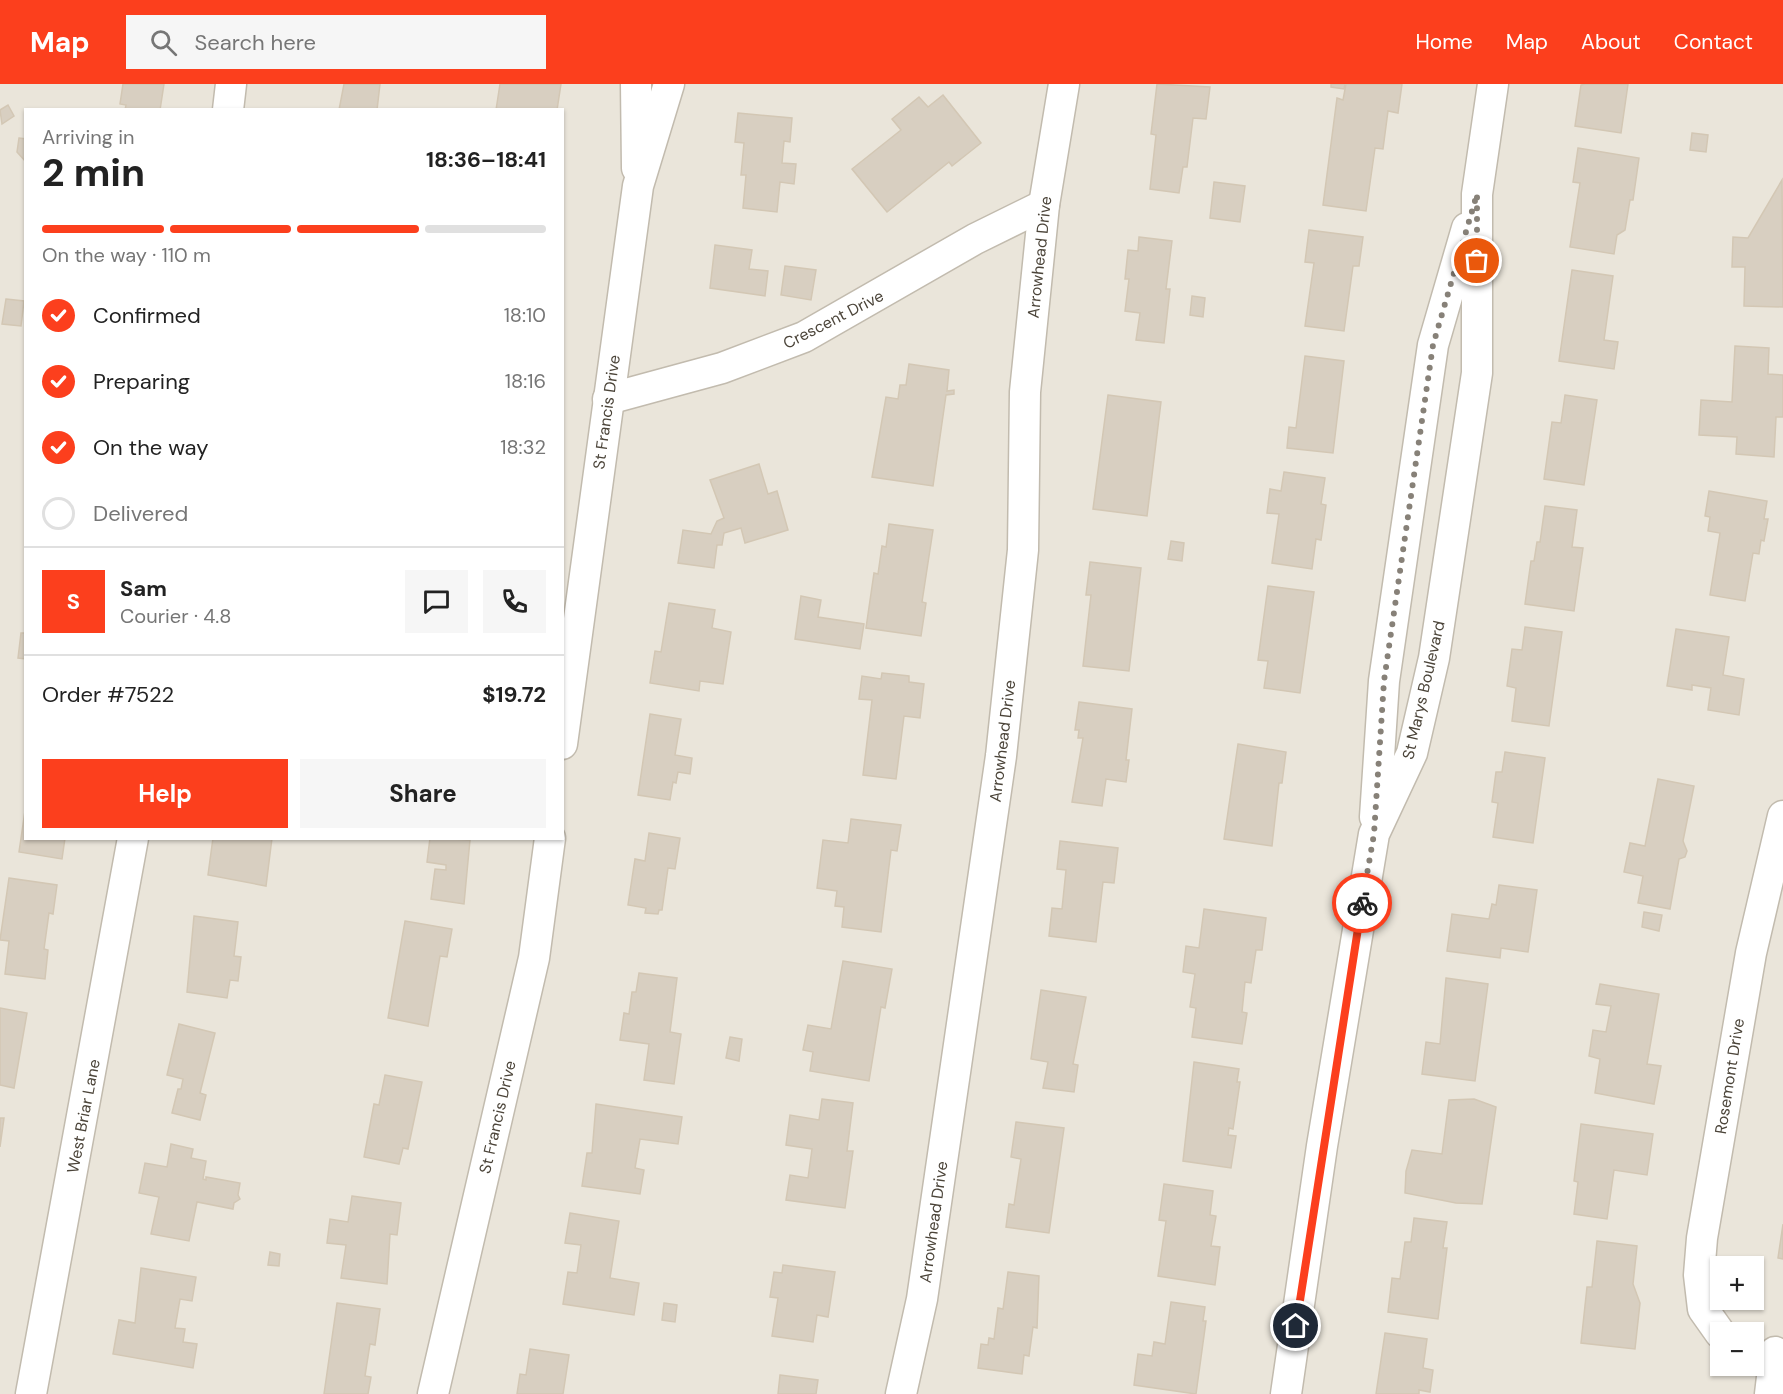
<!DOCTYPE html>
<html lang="en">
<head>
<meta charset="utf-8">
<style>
  body { margin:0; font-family:"DM Sans",sans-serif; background:#f6f6f6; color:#222; height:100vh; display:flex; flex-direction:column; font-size:22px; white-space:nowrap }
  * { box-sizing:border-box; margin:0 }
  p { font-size:20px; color:#767676 }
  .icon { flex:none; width:33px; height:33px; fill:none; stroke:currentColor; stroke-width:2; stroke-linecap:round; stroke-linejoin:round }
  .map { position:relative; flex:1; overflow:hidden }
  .sheet { position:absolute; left:24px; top:24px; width:540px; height:732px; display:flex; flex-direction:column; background:#fff; border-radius:0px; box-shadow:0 2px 4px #0004 }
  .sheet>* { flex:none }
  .buttons { position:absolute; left:1710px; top:1172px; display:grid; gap:12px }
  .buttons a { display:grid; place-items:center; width:54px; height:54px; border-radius:0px; background:#fff; box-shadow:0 2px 4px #0004; font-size:30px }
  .pin { position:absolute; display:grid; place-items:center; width:51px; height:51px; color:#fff; margin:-26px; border:3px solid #fff; border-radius:50%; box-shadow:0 2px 6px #0007 }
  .courier { position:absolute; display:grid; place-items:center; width:60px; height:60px; margin:-30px; border:4px solid #fc3f1d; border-radius:50%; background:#fff; color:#222; box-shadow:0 2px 8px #0007 }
  .headline em { font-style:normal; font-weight:700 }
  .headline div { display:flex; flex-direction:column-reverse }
  .headline { display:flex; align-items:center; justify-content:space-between; height:102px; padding:0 18px }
  h1 { font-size:39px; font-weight:700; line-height:45px }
  .bar { display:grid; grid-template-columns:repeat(4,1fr); gap:9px 6px; align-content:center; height:72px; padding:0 18px }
  .bar i { height:8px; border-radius:4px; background:#e0e0e0 }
  .bar .selected { background:#fc3f1d }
  .bar p { grid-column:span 4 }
  .line { display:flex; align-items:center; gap:15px; padding:0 18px; border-top:2px solid #e0e0e0 }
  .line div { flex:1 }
  .round { display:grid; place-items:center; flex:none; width:63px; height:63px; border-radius:0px; background:#f6f6f6 }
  ol { padding:0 18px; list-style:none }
  li { display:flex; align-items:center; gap:18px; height:66px }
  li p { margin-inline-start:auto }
  li .icon { padding:6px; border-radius:50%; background:#fc3f1d; color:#fff; stroke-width:4 }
  li:last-child { color:#767676 }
  li i { width:33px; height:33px; border:3px solid #e0e0e0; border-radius:50% }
  .cta { display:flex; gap:12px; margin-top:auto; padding:12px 18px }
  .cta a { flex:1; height:69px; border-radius:0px; background:#fc3f1d; color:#fff; font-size:24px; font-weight:700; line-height:69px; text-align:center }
  .cta a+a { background:#f6f6f6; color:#222 }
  header { display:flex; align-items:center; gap:36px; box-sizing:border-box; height:84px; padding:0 30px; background:#fc3f1d; color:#fff }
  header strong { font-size:28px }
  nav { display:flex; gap:33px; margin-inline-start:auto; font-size:21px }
  .search { width:420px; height:54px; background:#f6f6f6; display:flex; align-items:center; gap:15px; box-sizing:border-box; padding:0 21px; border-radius:0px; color:#767676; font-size:22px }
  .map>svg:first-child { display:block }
  .residential { fill:#eae5da; fill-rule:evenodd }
  .building { fill:#d8cfc1; stroke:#d3c7b4; stroke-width:1.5 }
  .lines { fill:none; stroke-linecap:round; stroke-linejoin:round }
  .street-casing { stroke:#c2bbae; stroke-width:33 }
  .street { stroke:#fff; stroke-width:30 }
  .done { stroke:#878178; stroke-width:6; stroke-dasharray:0 10.8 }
  .route { stroke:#fc3f1d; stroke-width:8 }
  .labels { text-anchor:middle; stroke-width:4.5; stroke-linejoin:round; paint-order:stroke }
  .street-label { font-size:16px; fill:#4b4439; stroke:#fff }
</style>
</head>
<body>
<header>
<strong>Map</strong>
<div class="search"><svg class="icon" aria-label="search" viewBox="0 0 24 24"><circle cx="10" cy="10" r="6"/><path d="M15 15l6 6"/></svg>Search here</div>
<nav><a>Home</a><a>Map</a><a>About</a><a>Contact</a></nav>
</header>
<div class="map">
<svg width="1783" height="1310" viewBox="0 0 1783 1310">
  <rect width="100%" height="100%" fill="#f6f3ec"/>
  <path class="residential" d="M0,0H1783V1310H0ZM26,26H562V754H26ZM1720,1182H1754V1215H1720ZM1720,1248H1754V1281H1720Z"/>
  <g class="building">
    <path d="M123,0H164L160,26H125L126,21L120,20Z"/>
    <path d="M344,0H380L377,26H339Z"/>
    <path d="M500,0H561L557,26H496Z"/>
    <path d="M1157,0L1210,3L1206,35L1193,34L1187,83H1183L1179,109L1150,105L1156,51L1151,50Z"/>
    <path d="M1331,0H1345L1344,5L1331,3Z"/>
    <path d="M1346,0H1402L1398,29L1388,27L1383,65L1375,64L1366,127L1323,121L1337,14L1343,16Z"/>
    <path d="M1585,0H1628L1621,49L1575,42L1581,1Z"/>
    <path d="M943,11L981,59L952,82L949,78L887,128L852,85L901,46L892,35L919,13L928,23Z"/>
    <path d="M8,21L14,32L2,40L0,26Z"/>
    <path d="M738,29L792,34L790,58L784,57L782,79L796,80L794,100L780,98L777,128L743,124L746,91H741L744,59L735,58Z"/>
    <path d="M1692,49L1708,51L1706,68L1690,66Z"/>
    <path d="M19,54L26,55V78L17,68Z"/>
    <path d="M1578,64L1639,74L1633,116H1630L1625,146L1617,151L1614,170L1570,163L1580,99L1573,98Z"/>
    <path d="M1782,96L1783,223L1744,222L1745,183H1732L1733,153L1748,154Z"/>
    <path d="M1214,98L1245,102L1240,138L1210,134Z"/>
    <path d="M1309,146L1363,153L1359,182H1353L1344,247L1305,242L1314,179L1305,178Z"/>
    <path d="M1139,153L1172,157L1166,205H1170L1164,259L1136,256L1140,229L1125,227L1129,195H1125L1128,166L1138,167Z"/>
    <path d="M715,161L752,166L749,185L768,187L765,212L710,204Z"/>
    <path d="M785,182L816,186L811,216L781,211Z"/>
    <path d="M1572,186L1613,192L1604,256L1618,258L1614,285L1559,277Z"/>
    <path d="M1192,212L1205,214L1203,233L1190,231Z"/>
    <path d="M6,215L24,217L21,242L2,240Z"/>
    <path d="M1735,262L1769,264L1768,290L1783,291V333H1776L1774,373L1736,370L1737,353L1699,351L1701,316L1732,318Z"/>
    <path d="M1305,272L1344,277L1333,369L1287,364L1289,343L1296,344Z"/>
    <path d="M909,280L949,286L947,307L954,306V310L946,311L933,402L872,393L886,313L898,315L900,301H906Z"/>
    <path d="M1108,311L1161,318L1147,432L1093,425Z"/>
    <path d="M1565,311L1597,316L1584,401L1544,395L1552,338L1561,339Z"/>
    <path d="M759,380L768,410L777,407L788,446L745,459L741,444L724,449L722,461H717L714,484L678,479L683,446L711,450L717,437L724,434L710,396Z"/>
    <path d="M1284,388L1325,394L1321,420L1326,421L1321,456L1316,455L1312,485L1272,479L1279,430L1267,429L1270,405L1281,407Z"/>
    <path d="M1709,407L1767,417L1764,435H1768L1764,457L1761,456L1759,470L1753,469L1745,517L1710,511L1720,449L1708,447L1710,433L1705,432Z"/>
    <path d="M1545,422L1577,426L1572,463L1583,464L1574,527L1525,520L1531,477H1534L1537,458H1540Z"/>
    <path d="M889,440L933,446L922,518L926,519L921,552L866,544L874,489L878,490L882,462L886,463Z"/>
    <path d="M1171,457L1184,459L1182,477L1168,475Z"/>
    <path d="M1090,478L1141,484L1129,587L1083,582L1091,511H1086Z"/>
    <path d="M1268,502L1314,508L1300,609L1264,604L1268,577L1258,576Z"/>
    <path d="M801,512L821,516L818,533L864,540L860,565L795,555Z"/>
    <path d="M669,519L715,526L712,544L731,548L723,600L700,597L699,607L650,599L655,567L661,568Z"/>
    <path d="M1525,543L1562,548L1549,642L1512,637L1516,604L1507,602L1512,565L1522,566Z"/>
    <path d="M1676,545L1729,553L1723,591L1744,595L1739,631L1708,626L1711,604L1692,601V606L1667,602Z"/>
    <path d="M21,549H26V575L18,574Z"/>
    <path d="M882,589L909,592V598L924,600L920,634L904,632L896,695L863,691L872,616L859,615L862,592L881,595Z"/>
    <path d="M1079,618L1132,625L1126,676H1129L1126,698L1106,695L1102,722L1072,718L1083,654H1078L1079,646H1075Z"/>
    <path d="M650,630L681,635L675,671L692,674L690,690L678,688L676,699L673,698L670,716L638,711Z"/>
    <path d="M1238,660L1286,668L1282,699H1279L1272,762L1224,755Z"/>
    <path d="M1505,668L1545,674L1533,759L1493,753L1498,719L1492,718L1496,688H1502Z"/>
    <path d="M1658,695L1694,702L1683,757L1687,767L1685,773L1679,775L1670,825L1638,819L1643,792L1624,788L1630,759L1645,762Z"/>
    <path d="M26,720V754H65L62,775L19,768Z"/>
    <path d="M851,735L901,741L897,767L891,766L881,848L842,843L844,823L835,822L837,807L817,804L823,756L848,759Z"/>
    <path d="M649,749L680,754L675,785L668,784L662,826H659L658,830L645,829L646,824L628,821L635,775L645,777Z"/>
    <path d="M213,754H272L266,802L208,791Z"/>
    <path d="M430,754L470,756L464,820L431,815L435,785L446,786V781L427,778Z"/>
    <path d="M1060,757L1118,764L1114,799L1103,798L1096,858L1049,852L1052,824L1062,825L1066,786L1057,785Z"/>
    <path d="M9,794L57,801L53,830L49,829L44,865L48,866L45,895L5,890L9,857L0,856Z"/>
    <path d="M1499,801L1537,806L1528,868L1501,864L1500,874L1447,867L1452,830L1489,835L1492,820L1496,821Z"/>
    <path d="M1204,825L1266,834L1262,866H1256L1251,899L1245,898L1242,928L1247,929L1242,960L1192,953L1196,924L1190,923L1195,890L1183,888L1186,862L1199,864Z"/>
    <path d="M1644,828L1662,831L1659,847L1642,843Z"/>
    <path d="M194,832L238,838L234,872L241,873L238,897L230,896L227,914L187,908Z"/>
    <path d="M405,837L452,845L447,873L440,872L428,942L388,934Z"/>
    <path d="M843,877L892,885L885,924L881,923L869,997L810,987L813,968L803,966L808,941L831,945Z"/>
    <path d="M639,889L677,894L670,948L681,950L674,1000L644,996L649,960L620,956L624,929L629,930L632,908H636Z"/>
    <path d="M1446,894L1488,900L1475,997L1422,990L1426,958L1440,960Z"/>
    <path d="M1600,900L1659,910L1647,980L1661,982L1654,1020L1595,1009L1600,975L1589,972L1593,946L1606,948L1611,922L1596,920Z"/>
    <path d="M1041,906L1086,913L1073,980L1078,981L1074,1008L1043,1004L1048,978L1031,975Z"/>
    <path d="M0,924L27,929L14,1004L0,1001Z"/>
    <path d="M179,940L215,949L200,1009L206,1011L200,1036L172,1029L178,1005H181L183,995L167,991Z"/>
    <path d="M730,953L742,955L739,977L726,974Z"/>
    <path d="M1194,978L1239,985L1237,998H1240L1233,1045L1229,1044L1228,1051L1236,1052L1231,1084L1183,1077Z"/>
    <path d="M385,991L422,998L408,1065L403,1064L399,1080L364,1073L374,1020L379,1021Z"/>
    <path d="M822,1015L853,1019L847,1067H853L845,1124L786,1116L790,1091L808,1094L812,1065L786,1061L790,1031L819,1036Z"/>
    <path d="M1474,1015L1496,1023L1482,1120L1456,1119L1405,1109L1406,1087L1412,1066L1442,1070L1449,1016Z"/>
    <path d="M596,1020L682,1033L678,1060L640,1055L635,1084L644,1086L640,1110L582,1102L587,1069H592Z"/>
    <path d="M0,1034H4L0,1063Z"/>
    <path d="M1016,1038L1064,1044L1049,1149L1006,1143L1009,1120L1014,1121L1021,1075L1011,1073Z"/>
    <path d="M1581,1040L1653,1050L1647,1091L1614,1086L1607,1135L1574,1130L1578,1098L1574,1097Z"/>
    <path d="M171,1060L193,1065L191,1074L206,1077L203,1095L206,1096V1093L240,1099L238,1111L240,1115L234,1119L233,1125L197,1118L189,1157L151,1150L159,1113L139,1109L145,1079L167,1083Z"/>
    <path d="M1164,1100L1213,1107L1210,1131L1216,1132L1211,1162L1220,1163L1215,1201L1158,1192L1166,1137L1159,1136Z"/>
    <path d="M352,1112L401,1119L397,1151L390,1150L387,1200L341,1194L346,1161L327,1159L330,1135L348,1138Z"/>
    <path d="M570,1129L619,1137L610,1194L639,1199L634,1231L563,1220L568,1188L577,1189L581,1161L565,1159Z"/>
    <path d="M1414,1134L1447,1138L1443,1164H1447L1438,1235L1388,1228L1392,1194L1400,1195L1405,1158H1411Z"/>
    <path d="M1783,1140V1175L1778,1174Z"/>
    <path d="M1597,1157L1637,1162L1633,1200L1640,1219L1635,1265L1581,1259L1587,1203H1592Z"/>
    <path d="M270,1168L280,1170L279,1182L268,1181Z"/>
    <path d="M783,1181L835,1188L828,1233L817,1231L813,1258L772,1252L778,1214L770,1213L774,1188L782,1189Z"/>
    <path d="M141,1184L196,1193L192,1217L180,1215L175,1244L185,1245L183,1258L197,1260L193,1284L113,1270L119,1236L135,1239Z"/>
    <path d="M1008,1188L1039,1192L1037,1244L1033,1243L1029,1272L1024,1271L1022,1290L978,1284L981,1260L988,1261L989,1254L994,1255L998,1224L1003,1225Z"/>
    <path d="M1171,1218L1205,1223L1203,1237H1206L1196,1310L1134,1301L1138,1270L1152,1272L1154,1258L1165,1260Z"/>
    <path d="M337,1219L380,1225L375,1261L370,1260L365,1292L371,1293L368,1310H324Z"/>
    <path d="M664,1219L677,1221L675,1238L662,1236Z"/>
    <path d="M1385,1249L1427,1255L1423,1284L1433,1286L1430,1308L1419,1306V1310H1376Z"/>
    <path d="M530,1265L569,1271L563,1310H517L520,1290L526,1291Z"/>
    <path d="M780,1291L818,1296L816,1310H778Z"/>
  </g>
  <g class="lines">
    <g class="street-casing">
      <g id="street">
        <path d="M636,0L637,84"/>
        <path d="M228,26L231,0"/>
        <path d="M608,315L722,284L804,253L975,155L1044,121"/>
        <path d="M562,660L638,102L669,0"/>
        <path d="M1375,733L1384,597L1433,261L1467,144"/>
        <path d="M1720,1249L1703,1225L1699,1191L1702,1154L1751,869L1783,732"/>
        <path d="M31,1310L133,754"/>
        <path d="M433,1310L534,874L550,754"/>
        <path d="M901,1310L922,1215L1001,672L1023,466L1025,308L1044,121L1064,0"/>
        <path d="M1286,1310L1322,1062L1374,750L1412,669L1434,574L1477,289V110L1493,0"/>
        <path d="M1770,1310L1775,1268"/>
      </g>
    </g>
    <use href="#street" class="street"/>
  </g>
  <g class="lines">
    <path class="done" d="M1362,819L1374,750L1384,597L1433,261L1477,110V177"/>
    <path class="route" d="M1296,1242L1362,819"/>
  </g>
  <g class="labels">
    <g class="street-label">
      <text transform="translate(1039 173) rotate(-84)" y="6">Arrowhead Drive</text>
      <text transform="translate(833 235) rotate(-27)" y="6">Crescent Drive</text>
      <text transform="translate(606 328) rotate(-82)" y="6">St Francis Drive</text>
      <text transform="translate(1423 606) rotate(-77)" y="6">St Marys Boulevard</text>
      <text transform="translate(1002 657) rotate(-83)" y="6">Arrowhead Drive</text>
      <text transform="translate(1729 992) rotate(-81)" y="6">Rosemont Drive</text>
      <text transform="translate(83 1032) rotate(-79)" y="6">West Briar Lane</text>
      <text transform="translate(497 1033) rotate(-77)" y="6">St Francis Drive</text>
      <text transform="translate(933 1138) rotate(-82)" y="6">Arrowhead Drive</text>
    </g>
  </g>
</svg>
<div class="buttons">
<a>+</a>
<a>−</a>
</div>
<div class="pin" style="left:1477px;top:177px;background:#ea580c"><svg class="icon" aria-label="bag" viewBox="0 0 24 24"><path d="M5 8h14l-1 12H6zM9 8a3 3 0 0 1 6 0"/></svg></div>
<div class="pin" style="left:1296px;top:1242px;background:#1f2937"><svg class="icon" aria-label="home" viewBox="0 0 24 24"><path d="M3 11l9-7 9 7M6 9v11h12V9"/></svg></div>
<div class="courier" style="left:1362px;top:819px"><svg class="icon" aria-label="bike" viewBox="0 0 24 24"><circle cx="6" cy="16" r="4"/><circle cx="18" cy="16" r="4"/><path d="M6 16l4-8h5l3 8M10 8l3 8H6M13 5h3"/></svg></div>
<section class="sheet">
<div class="headline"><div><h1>2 min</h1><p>Arriving in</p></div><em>18:36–18:41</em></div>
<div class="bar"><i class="selected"></i><i class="selected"></i><i class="selected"></i><i></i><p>On the way · 110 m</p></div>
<ol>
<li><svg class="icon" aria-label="check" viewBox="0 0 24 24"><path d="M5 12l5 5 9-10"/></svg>Confirmed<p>18:10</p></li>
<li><svg class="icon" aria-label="check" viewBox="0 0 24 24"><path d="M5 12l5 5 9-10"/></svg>Preparing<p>18:16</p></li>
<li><svg class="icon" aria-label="check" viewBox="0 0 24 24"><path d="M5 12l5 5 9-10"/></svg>On the way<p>18:32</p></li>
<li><i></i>Delivered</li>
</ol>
<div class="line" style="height:108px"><b class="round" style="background:#fc3f1d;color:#fff">S</b><div><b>Sam</b><p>Courier · 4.8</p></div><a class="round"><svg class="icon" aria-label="chat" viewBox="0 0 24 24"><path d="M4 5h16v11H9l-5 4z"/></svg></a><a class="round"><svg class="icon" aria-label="phone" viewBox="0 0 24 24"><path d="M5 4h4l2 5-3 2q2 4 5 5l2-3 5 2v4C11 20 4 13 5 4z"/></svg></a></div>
<div class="line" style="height:78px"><div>Order #7522</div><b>$19.72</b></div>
<div class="cta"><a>Help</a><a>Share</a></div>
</section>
</div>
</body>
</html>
